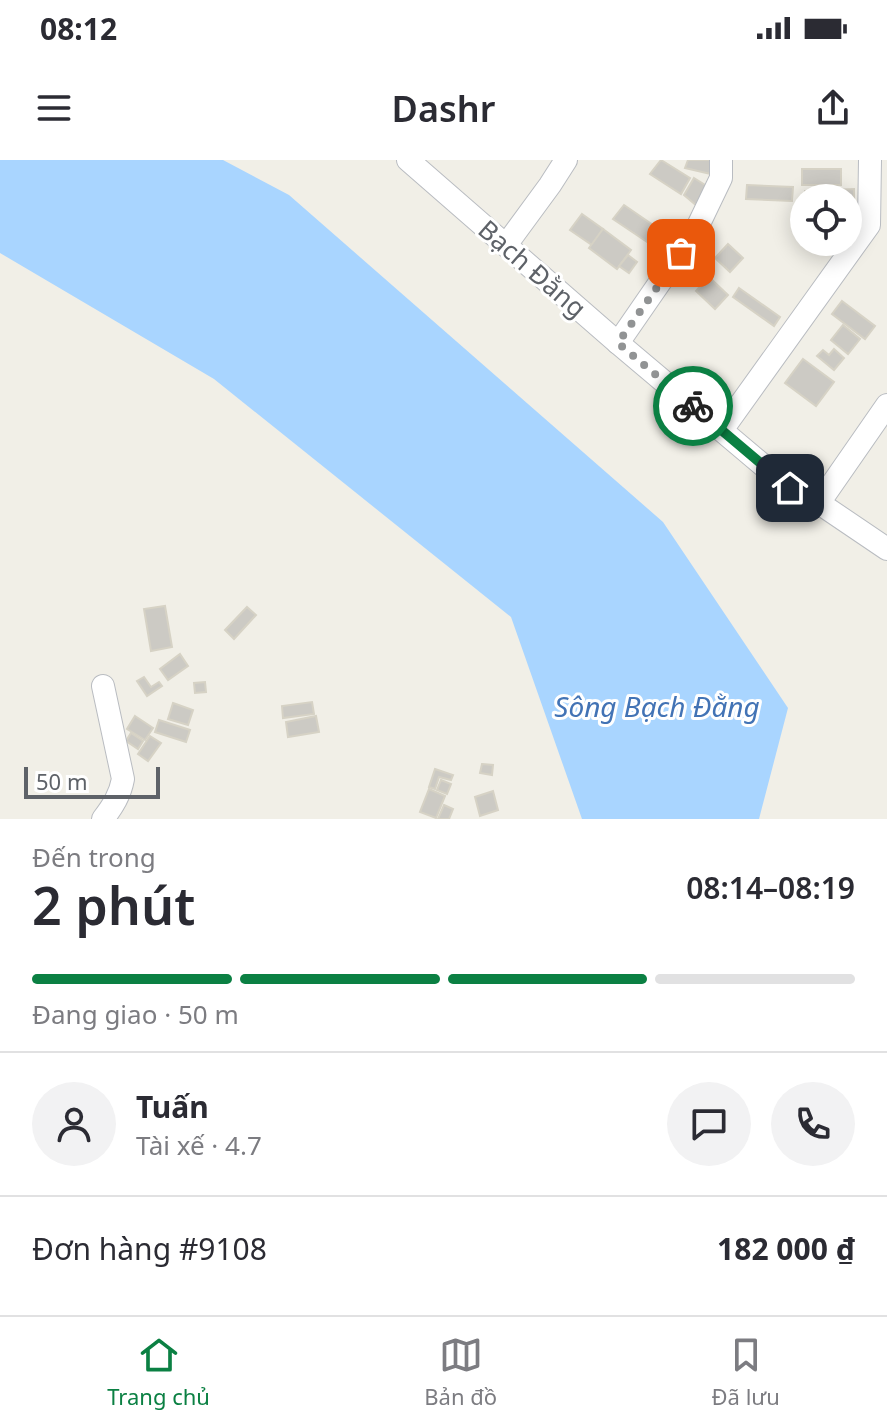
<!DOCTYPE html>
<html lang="vi">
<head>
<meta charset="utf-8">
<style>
  body { margin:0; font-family:"Noto Sans",sans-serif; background:#f2f2f3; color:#2b2b33; height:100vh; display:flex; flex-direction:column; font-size:30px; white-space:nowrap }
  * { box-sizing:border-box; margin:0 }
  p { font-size:26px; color:#7c7c81 }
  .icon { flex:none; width:44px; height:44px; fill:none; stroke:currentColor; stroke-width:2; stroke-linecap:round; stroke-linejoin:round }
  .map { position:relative; height:659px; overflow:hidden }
  .sheet { display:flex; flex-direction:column; background:#fff; flex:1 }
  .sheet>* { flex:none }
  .tools { position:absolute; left:790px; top:24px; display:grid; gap:16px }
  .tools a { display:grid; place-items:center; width:72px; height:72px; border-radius:50%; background:#fff; box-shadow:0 4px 20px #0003; font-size:40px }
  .scale { position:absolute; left:24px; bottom:20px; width:136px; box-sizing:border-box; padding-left:8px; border:4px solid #5e6268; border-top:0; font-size:22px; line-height:28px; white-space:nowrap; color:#5e6268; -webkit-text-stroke:6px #fff; paint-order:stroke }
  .pin { position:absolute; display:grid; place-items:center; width:68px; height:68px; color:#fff; margin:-34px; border-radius:16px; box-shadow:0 4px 12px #0006 }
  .courier { position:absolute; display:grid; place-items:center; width:80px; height:80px; margin:-40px; border:6px solid #0b8043; border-radius:50%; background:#fff; color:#222; box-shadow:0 2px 10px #0007 }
  .summary em { font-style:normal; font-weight:600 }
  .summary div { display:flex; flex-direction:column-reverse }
  .summary { display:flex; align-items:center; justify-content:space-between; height:136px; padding:0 32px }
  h1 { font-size:52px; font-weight:600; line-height:60px }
  .bar { display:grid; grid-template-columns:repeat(4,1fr); gap:12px 8px; align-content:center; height:96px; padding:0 32px }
  .bar i { height:10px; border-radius:6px; background:#e1e1e2 }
  .bar .active { background:#0b8043 }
  .bar p { grid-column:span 4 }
  .line { display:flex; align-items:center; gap:20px; padding:0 32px; border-top:2px solid #e1e1e2 }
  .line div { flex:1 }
  .round { display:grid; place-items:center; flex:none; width:84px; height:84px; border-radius:42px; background:#f2f2f3 }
  .status { display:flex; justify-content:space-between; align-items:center; height:56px; padding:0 40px; background:#fff; direction:ltr }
  .status svg { height:22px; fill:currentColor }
  header { display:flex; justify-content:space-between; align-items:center; height:104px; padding:0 32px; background:#fff; font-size:36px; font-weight:600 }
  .tabs { display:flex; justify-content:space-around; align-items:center; height:112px; border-top:2px solid #e1e1e2; background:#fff; font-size:22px; color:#7c7c81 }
  .tabs a { display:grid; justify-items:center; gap:4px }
  .tabs .active { color:#0b8043 }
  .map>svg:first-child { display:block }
  .water { fill:#a9d5ff }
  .building { fill:#cccac4; stroke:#d6d2c5; stroke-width:2 }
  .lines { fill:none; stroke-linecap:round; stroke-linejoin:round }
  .minor-casing { stroke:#b9bcc1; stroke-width:24 }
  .minor { stroke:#fff; stroke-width:22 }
  .done { stroke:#919394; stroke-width:8; stroke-dasharray:0 14.4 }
  .route { stroke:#0b8043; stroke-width:10 }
  .labels { text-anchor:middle; stroke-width:6; stroke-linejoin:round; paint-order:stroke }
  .street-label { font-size:26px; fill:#5e6268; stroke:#fff }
  .water-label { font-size:28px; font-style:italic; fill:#4273b5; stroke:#fff }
</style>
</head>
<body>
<div class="status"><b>08:12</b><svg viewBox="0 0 49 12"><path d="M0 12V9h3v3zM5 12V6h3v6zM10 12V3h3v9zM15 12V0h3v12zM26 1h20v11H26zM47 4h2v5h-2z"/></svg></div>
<header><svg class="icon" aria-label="menu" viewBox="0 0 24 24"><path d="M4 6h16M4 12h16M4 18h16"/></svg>Dashr<svg class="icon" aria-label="share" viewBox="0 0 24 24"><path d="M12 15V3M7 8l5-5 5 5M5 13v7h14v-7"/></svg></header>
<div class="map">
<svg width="887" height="659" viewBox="0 0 887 659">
  <rect width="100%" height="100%" fill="#f1efe7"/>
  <path class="water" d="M0,0H223L289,35L663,362L788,548L759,659H582L511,457L214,219L0,93Z"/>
  <g class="building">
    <path d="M661,0L690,18L681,34L650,14Z"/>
    <path d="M688,0H717L715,15L685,8Z"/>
    <rect x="802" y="9" width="39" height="16"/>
    <path d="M694,18L710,28L697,46L684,35Z"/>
    <path d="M747,25L793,27L792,41L746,39Z"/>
    <path d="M854,29V42L848,43V38H805V31Z"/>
    <path d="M624,45L669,76L659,90L613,59Z"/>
    <path d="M582,54L603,69L592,85L570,70Z"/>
    <path d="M603,69L631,90L617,109L589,88Z"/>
    <path d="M728,84L743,98L730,112L715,98Z"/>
    <path d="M628,95L637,102L629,113L619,106Z"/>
    <path d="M709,117L728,135L715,149L696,131Z"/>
    <path d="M739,128L780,157L774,166L733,137Z"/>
    <path d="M842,141L875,166L865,179L832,154Z"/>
    <path d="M843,165L860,179L848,194L831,180Z"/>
    <path d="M834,189L844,198L834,210L817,196L823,190L829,195Z"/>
    <path d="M803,199L834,222L816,246L785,223Z"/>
    <path d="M165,446L172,487L151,491L144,449Z"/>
    <path d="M247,447L256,455L234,479L225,470Z"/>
    <path d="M180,494L188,506L168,520L160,509Z"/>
    <path d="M144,517L151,527L159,522L162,526L147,536L137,521Z"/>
    <path d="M205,522L206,532L195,533L194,523Z"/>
    <path d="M312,542L314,554L283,558L282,546Z"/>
    <path d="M173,543L193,550L188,565L168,559Z"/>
    <path d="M135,556L153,568L145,580L127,569Z"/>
    <path d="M316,556L319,572L288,577L286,562Z"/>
    <path d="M159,560L190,570L186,582L155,572Z"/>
    <path d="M131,573L143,581L138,589L126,581Z"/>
    <path d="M150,576L161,583L148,601L138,594Z"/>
    <path d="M482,604L493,605L492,615L480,613Z"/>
    <path d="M435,609L453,615L451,620L439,617L435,629L429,627Z"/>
    <path d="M441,620L451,624L447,634L437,630Z"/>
    <path d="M429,629L445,636L436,658L420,652Z"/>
    <path d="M493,631L498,650L480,656L475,637Z"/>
    <path d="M444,645L453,649L449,659H438Z"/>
  </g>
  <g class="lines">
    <g class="minor-casing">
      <g id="minor">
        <path d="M408,0L618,183L790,328L819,343L887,389"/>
        <path d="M506,85L550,25L566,0"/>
        <path d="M618,183L696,70L721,18V0"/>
        <path d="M722,270L869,65L870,0"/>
        <path d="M819,343L887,245"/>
        <path d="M103,526L123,619C120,635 113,646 103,659"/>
      </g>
    </g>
    <use href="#minor" class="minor"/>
  </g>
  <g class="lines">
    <path class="done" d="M681,93L618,183L693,246"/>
    <path class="route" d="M693,246L790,328"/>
  </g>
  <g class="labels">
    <g class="street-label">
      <text transform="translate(532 109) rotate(41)" y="9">Bạch Đằng</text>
    </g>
    <g class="water-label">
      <text x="657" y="557">Sông Bạch Đằng</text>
    </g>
  </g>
</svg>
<div class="tools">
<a><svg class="icon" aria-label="locate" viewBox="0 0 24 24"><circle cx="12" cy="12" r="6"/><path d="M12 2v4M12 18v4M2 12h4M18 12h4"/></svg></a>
</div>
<div class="scale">50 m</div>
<div class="pin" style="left:681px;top:93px;background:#ea580c"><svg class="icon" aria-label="bag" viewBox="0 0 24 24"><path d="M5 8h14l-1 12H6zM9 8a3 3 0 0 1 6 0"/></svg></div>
<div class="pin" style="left:790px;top:328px;background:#1f2937"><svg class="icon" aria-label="home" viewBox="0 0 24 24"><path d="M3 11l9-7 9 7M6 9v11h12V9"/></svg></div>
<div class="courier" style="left:693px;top:246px"><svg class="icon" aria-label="bike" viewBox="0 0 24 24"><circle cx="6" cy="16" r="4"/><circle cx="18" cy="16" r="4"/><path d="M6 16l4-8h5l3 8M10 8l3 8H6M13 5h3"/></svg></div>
</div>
<section class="sheet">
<div class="summary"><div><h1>2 phút</h1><p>Đến trong</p></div><em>08:14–08:19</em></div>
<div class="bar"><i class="active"></i><i class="active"></i><i class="active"></i><i></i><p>Đang giao · 50 m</p></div>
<div class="line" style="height:144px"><a class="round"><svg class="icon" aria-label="person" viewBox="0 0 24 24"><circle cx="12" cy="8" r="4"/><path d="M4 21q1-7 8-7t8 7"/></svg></a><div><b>Tuấn</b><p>Tài xế · 4.7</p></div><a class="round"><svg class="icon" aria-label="chat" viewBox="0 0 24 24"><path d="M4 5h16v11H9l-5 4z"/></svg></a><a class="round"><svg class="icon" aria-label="phone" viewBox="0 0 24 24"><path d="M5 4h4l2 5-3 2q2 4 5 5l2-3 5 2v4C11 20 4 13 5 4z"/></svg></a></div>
<div class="line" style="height:104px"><div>Đơn hàng #9108</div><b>182 000 ₫</b></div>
</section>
<nav class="tabs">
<a class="active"><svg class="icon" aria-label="home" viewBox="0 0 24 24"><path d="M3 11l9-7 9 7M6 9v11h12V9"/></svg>Trang chủ</a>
<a><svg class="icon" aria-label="map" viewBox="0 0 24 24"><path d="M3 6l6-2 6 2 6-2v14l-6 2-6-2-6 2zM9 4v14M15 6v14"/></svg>Bản đồ</a>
<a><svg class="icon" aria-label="saved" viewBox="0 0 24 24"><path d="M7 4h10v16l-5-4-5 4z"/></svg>Đã lưu</a>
</nav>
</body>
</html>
